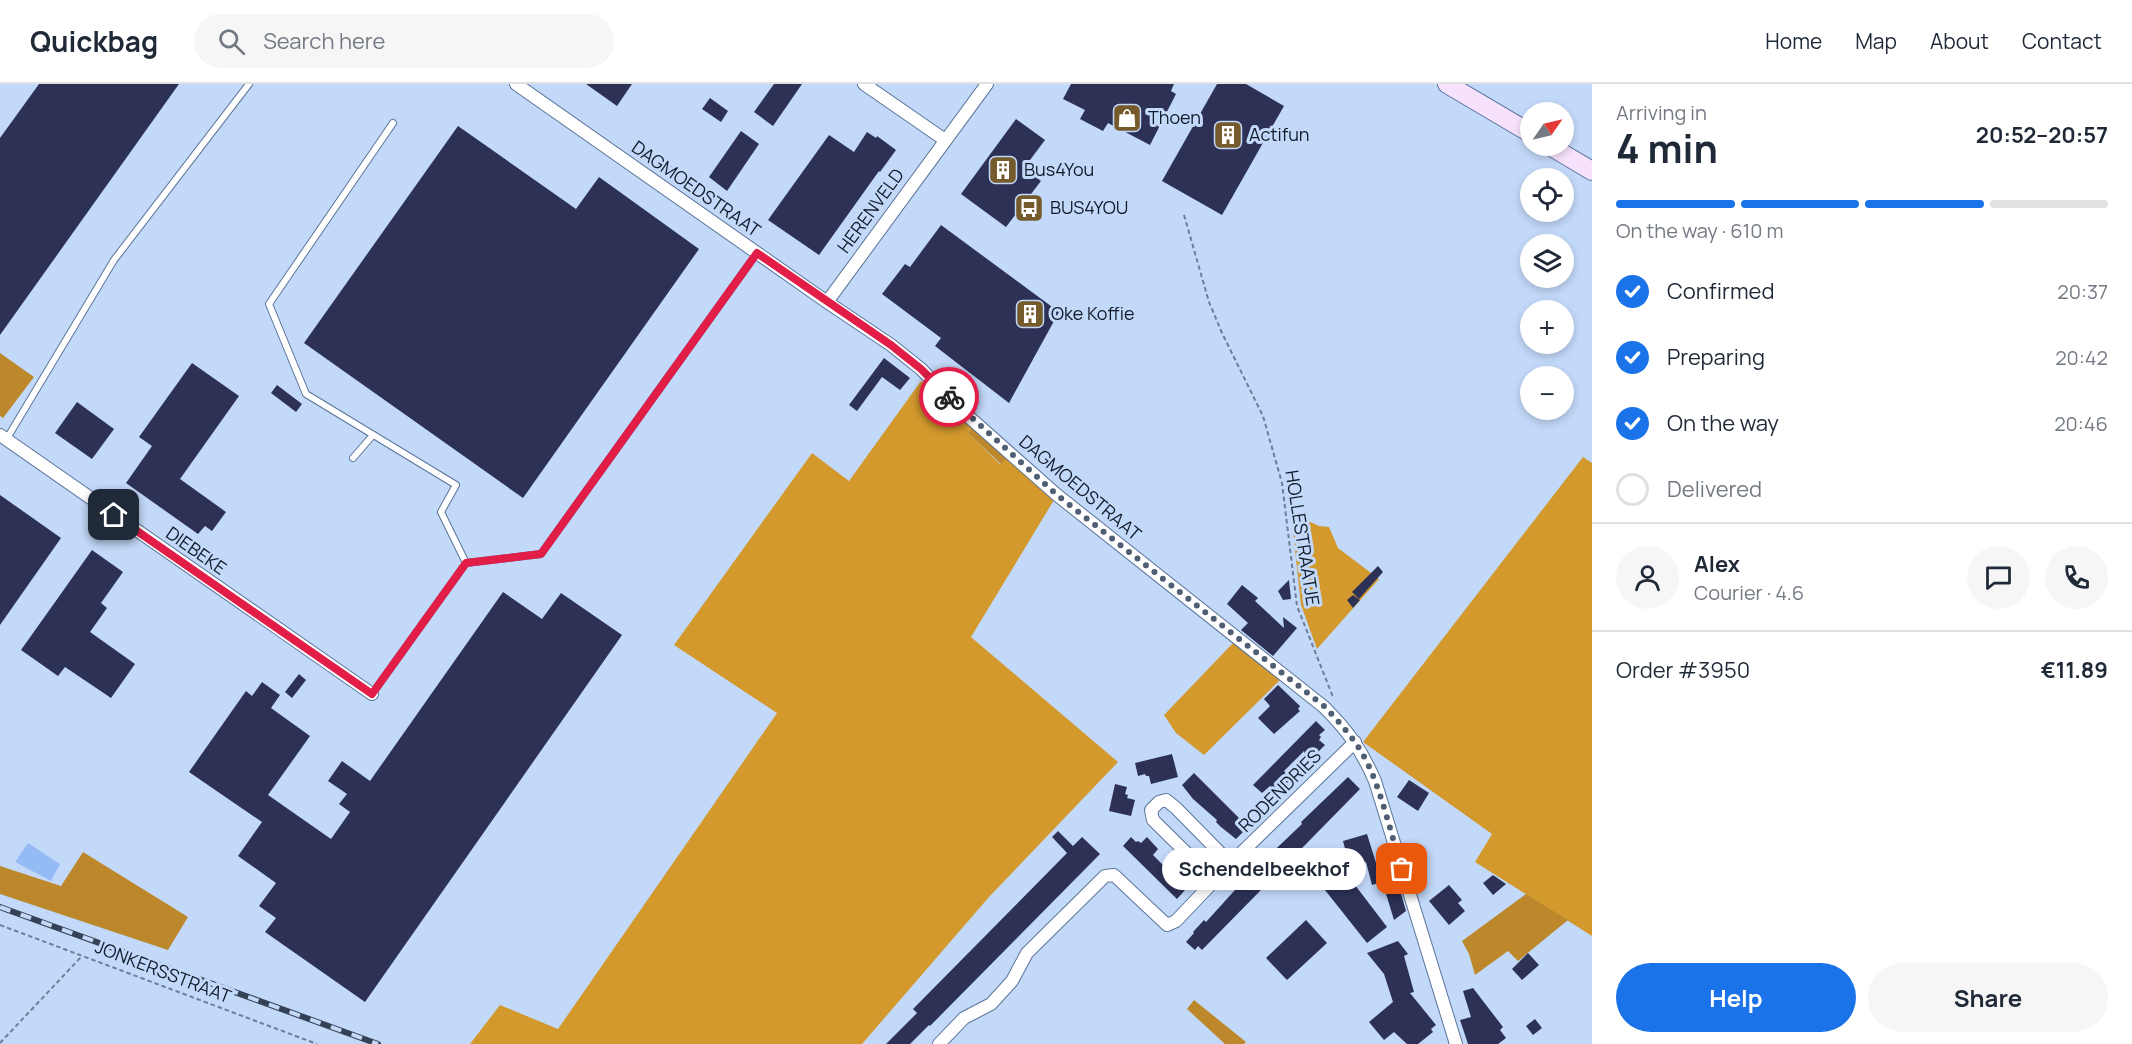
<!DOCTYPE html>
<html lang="en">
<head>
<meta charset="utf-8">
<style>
  body { margin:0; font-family:Manrope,sans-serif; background:#f6f6f7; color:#1f2937; height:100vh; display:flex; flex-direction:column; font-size:22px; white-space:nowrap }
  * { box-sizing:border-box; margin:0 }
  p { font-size:20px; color:#747a83 }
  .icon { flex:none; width:33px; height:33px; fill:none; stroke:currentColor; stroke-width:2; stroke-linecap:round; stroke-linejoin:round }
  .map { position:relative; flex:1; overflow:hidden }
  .sheet { display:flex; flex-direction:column; background:#fff; width:540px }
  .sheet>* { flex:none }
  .needle { width:39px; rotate:56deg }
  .controls { position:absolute; left:1520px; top:18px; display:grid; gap:12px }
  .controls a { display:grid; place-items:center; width:54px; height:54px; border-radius:50%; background:#fff; box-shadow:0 3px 9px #0003; font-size:30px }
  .pin { position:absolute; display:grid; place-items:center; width:51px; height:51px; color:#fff; margin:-26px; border-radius:12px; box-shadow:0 3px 9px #0006 }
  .courier { position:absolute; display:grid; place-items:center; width:60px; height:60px; margin:-30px; border:4px solid #e11d48; border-radius:50%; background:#fff; color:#222; box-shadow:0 2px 8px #0007 }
  .bubble { position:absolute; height:42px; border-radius:21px; background:#fff; box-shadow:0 3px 9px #0003; font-size:20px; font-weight:700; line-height:42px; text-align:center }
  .overview em { font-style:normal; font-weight:700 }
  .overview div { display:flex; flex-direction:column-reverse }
  .overview { display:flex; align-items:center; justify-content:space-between; height:102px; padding:0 24px }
  h1 { font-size:39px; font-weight:700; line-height:45px }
  .bar { display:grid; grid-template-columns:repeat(4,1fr); gap:9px 6px; align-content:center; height:72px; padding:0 24px }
  .bar i { height:8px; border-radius:4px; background:#e0e1e3 }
  .bar .current { background:#1a73e8 }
  .bar p { grid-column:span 4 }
  .line { display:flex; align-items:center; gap:15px; padding:0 24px; border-top:2px solid #e0e1e3 }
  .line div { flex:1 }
  .round { display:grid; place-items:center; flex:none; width:63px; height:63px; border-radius:32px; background:#f6f6f7 }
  ol { padding:0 24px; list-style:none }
  li { display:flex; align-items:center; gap:18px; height:66px }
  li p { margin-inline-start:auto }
  li .icon { padding:6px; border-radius:50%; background:#1a73e8; color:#fff; stroke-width:4 }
  li:last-child { color:#747a83 }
  li i { width:33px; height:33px; border:3px solid #e0e1e3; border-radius:50% }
  .button { display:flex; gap:12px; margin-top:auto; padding:12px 24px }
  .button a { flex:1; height:69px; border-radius:36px; background:#1a73e8; color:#fff; font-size:24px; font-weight:700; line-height:69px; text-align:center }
  .button a+a { background:#f6f6f7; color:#1f2937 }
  header { display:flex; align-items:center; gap:36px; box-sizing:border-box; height:84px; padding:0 30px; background:#fff; border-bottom:2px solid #e0e1e3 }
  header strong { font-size:28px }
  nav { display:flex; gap:33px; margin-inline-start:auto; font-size:21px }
  .search { width:420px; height:54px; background:#f6f6f7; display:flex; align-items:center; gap:15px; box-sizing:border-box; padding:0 21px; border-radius:33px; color:#747a83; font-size:22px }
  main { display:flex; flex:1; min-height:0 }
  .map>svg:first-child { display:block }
  .green { fill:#d3992d }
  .forest { fill:#bc882b }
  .water { fill:#95bbf4 }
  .building { fill:#2d3156 }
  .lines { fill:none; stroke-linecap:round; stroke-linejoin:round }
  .lane-casing { stroke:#5b7499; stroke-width:8 }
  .street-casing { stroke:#5b7499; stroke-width:14 }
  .secondary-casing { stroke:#5b7499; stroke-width:20 }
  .path { stroke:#6e7e96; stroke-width:2; stroke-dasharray:4.5 3; stroke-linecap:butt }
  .lane { stroke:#fff; stroke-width:6 }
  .street { stroke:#fff; stroke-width:12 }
  .secondary { stroke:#f7e2fe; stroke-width:18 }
  .rail-casing { stroke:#354154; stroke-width:6 }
  .rail { stroke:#c3d9fa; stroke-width:4; stroke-dasharray:11; stroke-linecap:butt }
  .done { stroke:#4f5e73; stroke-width:6; stroke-dasharray:0 10.8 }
  .route { stroke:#e11d48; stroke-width:8 }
  .labels { text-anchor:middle; stroke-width:6; stroke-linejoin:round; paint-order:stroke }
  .poi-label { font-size:18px; fill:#111b2a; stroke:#c3d9fa; text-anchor:start }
  .street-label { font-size:18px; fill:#111b2a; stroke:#c3d9fa }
</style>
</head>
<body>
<header>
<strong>Quickbag</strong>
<div class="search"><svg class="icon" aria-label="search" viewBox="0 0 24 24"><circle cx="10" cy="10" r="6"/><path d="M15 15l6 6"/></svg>Search here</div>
<nav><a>Home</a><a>Map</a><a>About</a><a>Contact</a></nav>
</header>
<main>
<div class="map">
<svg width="1592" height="960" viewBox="0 0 1592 960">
  <rect width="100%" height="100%" fill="#c3d9fa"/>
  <g class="green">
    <path d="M921,297L973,343L968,349L1000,380L1007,374L1054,416L971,553L1118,678L989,813L862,960H470L500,921L558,945L777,629L674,561L812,369L849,397Z"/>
    <path d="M1583,373L1592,379V852L1475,778L1492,750L1363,658Z"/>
    <path d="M1291,429L1319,442L1329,443L1338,464L1379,495L1317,565L1301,521Z"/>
    <path d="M1233,559L1280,596L1204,671L1176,649L1164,631Z"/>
  </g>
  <g class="forest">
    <path d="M0,269L34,293L3,334L0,332Z"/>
    <path d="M973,343L1007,374L1001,380L968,349Z"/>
    <path d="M83,768L188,833L168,866L0,810V782L61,802Z"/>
    <path d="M1526,810L1568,836L1518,877L1508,867L1475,891L1469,870L1462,857Z"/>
    <path d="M1194,916L1246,958L1244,960H1225L1187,925Z"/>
  </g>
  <path class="water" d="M28,759L60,780L51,797L15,778Z"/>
  <g class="building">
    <path d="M39,0H179L0,251V54Z"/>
    <path d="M586,0H632L617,22Z"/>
    <path d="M774,0H802L773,42L754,28Z"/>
    <path d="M1071,0H1174L1171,7L1176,10L1150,61L1108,39L1103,47L1080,35L1085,26L1063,15Z"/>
    <path d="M1217,0H1246L1284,22L1222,131L1162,97Z"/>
    <path d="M710,14L728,27L721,38L702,25Z"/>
    <path d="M1016,35L1045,56L1024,84L1041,97L1006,143L961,110Z"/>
    <path d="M458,42L576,125L599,93L699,165L523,414L304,259Z"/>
    <path d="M741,47L759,60L727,107L709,93Z"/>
    <path d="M867,48L876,54L877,52L896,66L880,88L879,87L819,171L768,136L829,51L854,68Z"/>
    <path d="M666,78L674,85L669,93L660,87Z"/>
    <path d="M941,141L1059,228L1009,319L935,262L941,254L882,210L905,180L910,183Z"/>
    <path d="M884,274L910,294L900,306L882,293L857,327L849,321Z"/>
    <path d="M192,279L239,312L180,395L226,428L212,447L205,442L198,450L126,399L152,362L139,353Z"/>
    <path d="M277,301L302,320L296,328L271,309Z"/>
    <path d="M77,318L114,345L92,375L55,349Z"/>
    <path d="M0,411L61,454L0,541Z"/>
    <path d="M92,466L123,488L101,519L107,524L90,548L135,580L111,614L65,583L58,592L21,566Z"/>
    <path d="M1378,482L1383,488L1359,515L1352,508Z"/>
    <path d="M1289,496L1291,515L1283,516L1278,507Z"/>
    <path d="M1242,501L1258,514L1255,517L1284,544L1283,533L1297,544L1273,572L1241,546L1248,539L1227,520Z"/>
    <path d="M503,508L542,535L561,509L622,551L365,918L265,848L276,834L259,822L276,799L238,772L262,738L189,688L246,607L252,612L262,598L280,611L271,624L310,652L268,711L331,755L350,728L339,720L347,710L328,697L342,677L370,697Z"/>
    <path d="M1353,511L1360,516L1353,524L1347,516Z"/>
    <path d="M299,590L306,596L292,614L285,608Z"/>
    <path d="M1278,601L1300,622L1298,625L1300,627L1274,650L1258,634L1270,622L1264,615Z"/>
    <path d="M1316,637L1325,646L1319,651L1321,653L1319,656L1325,661L1313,673L1307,667L1305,670L1304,667L1284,687L1286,689L1283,692L1289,697L1277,709L1270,702L1262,709L1253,701Z"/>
    <path d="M1172,670L1178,693L1151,700L1149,692H1146L1145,690L1138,692L1135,679Z"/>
    <path d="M1194,689L1248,743L1236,755L1221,743L1216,738L1217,736L1193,715L1182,701Z"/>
    <path d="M1348,693L1360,705L1202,866L1198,862L1195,866L1186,858L1194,849L1193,848L1204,836L1206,838L1244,796L1246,797L1262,780L1261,779L1302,740L1301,738Z"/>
    <path d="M1409,696L1429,709L1418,727L1397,713Z"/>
    <path d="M1115,700L1127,703L1125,710L1128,711L1127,714L1135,716L1131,732L1109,727Z"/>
    <path d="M1058,747L1073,762L1082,753L1100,770L930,942L929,941L910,960H886L917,929L913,925L1067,769L1052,753Z"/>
    <path d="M1367,750L1382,798L1372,801L1366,778L1350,783L1343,757Z"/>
    <path d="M1131,753L1136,758L1138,757L1141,759L1147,753L1158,765L1153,771L1167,785L1173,779L1185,791L1179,797L1182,800L1180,801L1185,806L1177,815L1123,762Z"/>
    <path d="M1342,784L1387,843L1367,859L1321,801Z"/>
    <path d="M1394,785L1406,827L1394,836L1380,790Z"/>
    <path d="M1493,791L1506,800L1493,811L1483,799Z"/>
    <path d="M1449,801L1462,816L1458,819L1465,827L1449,841L1429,817Z"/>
    <path d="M1306,836L1327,859L1287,896L1266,874Z"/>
    <path d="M1398,857L1408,870L1404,872L1414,908L1410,909L1436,941L1431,945L1433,948L1418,960H1407L1394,948L1384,956L1369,938L1393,918L1384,890L1367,869Z"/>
    <path d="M1528,869L1539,881L1522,896L1512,885Z"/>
    <path d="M1473,904L1503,943L1500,946L1506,954L1498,960H1468L1460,936L1471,933L1463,907Z"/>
    <path d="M1535,935L1542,944L1533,951L1526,942Z"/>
  </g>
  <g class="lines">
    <g class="lane-casing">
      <g id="lane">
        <path d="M6,356L114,176L249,0"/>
        <path d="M353,374L373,351"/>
        <path d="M466,479L541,470L757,169"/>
        <path d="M372,610L466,479L441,428L456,401L306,310L269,220L393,39"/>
      </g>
    </g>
    <g class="street-casing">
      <g id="street">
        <path d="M516,0L827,218L891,261L921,285L960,325L1057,411L1324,623C1348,647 1361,665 1375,697L1456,960"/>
        <path d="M864,0L945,56"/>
        <path d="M827,218L987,0"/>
        <path d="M0,351L372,610"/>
        <path d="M1215,797L1153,736L1151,726L1159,718L1166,716L1176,724L1231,780"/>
        <path d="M939,960L964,934L991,920L1012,897L1027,869L1105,792L1114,791L1167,841L1176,837L1233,777L1355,658"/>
      </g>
    </g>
    <g class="secondary-casing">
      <g id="secondary">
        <path d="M1447,0L1530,49"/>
        <path d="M1550,62L1592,87"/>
      </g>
    </g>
    <g class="path">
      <path d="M1184,131L1209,218L1222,249L1263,332L1282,399L1297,522L1333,613"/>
      <path d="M0,841L317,960"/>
      <path d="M0,959L82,872"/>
    </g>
    <use href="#lane" class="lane"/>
    <use href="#street" class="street"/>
    <use href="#secondary" class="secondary"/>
    <g class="rail-casing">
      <path id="rail" d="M0,823L378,960"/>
    </g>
    <use href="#rail" class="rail"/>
  </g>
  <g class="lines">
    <path class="done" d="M949,313L1057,411L1324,622C1338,637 1352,652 1362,669C1380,699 1391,751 1402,785"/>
    <path class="route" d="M114,431L372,610L466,479L541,470L757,169L891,261L921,285L949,313"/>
  </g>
  <defs>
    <g id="shop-square" transform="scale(1.5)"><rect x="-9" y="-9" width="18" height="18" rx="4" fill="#755a2c" stroke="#c3d9fa"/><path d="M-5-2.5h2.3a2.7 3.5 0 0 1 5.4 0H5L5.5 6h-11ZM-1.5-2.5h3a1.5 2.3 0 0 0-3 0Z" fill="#fff"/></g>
    <g id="building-square" transform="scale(1.5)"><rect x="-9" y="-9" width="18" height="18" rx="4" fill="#755a2c" stroke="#c3d9fa"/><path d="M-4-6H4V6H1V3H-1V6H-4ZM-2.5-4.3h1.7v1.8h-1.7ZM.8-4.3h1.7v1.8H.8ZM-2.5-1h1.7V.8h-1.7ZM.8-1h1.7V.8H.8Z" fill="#fff"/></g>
    <g id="bus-square" transform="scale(1.5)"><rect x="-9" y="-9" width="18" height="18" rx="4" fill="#755a2c" stroke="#c3d9fa"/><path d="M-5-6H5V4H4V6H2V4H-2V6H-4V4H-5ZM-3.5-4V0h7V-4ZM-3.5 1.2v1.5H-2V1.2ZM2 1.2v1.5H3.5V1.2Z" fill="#fff"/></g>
  </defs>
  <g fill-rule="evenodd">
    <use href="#shop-square" x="1127" y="34"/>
    <use href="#building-square" x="1228" y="51"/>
    <use href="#building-square" x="1003" y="86"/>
    <use href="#bus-square" x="1029" y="124"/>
    <use href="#building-square" x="1030" y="230"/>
  </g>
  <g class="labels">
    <g class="poi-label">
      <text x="1148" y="40">Thoen</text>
      <text x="1249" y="57">Actifun</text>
      <text x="1024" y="92">Bus4You</text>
      <text x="1050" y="130">BUS4YOU</text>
      <text x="1051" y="236">Oke Koffie</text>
    </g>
    <g class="street-label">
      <text transform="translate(696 105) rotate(35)" y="6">DAGMOEDSTRAAT</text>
      <text transform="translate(871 127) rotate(-54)" y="6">HERENVELD</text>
      <text transform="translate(1080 404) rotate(40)" y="6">DAGMOEDSTRAAT</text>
      <text transform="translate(1302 454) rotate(81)" y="6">HOLLESTRAATJE</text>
      <text transform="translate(196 467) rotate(35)" y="6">DIEBEKE</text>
      <text transform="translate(1280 707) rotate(-45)" y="6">RODENDRIES</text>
      <text transform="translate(163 888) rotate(21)" y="6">JONKERSSTRAAT</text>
    </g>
  </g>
</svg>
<div class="controls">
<a><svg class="needle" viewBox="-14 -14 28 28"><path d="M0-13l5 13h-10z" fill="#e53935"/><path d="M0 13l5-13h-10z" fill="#747a83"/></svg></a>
<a><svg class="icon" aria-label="locate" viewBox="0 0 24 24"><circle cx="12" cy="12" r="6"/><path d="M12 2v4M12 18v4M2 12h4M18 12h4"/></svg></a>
<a><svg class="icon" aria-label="layers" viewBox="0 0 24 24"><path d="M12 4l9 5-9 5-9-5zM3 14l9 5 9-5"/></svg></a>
<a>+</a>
<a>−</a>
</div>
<div class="pin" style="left:1402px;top:785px;background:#ea580c"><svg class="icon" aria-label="bag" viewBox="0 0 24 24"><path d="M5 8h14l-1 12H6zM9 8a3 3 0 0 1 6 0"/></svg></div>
<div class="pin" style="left:114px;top:431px;background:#1f2937"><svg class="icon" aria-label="home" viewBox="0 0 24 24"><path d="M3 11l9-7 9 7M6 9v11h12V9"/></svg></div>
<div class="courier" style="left:949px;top:313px"><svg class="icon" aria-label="bike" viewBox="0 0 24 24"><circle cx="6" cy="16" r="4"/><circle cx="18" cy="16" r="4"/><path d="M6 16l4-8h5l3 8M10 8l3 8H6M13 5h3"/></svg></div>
<div class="bubble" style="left:1162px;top:764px;width:204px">Schendelbeekhof</div>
</div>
<section class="sheet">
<div class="overview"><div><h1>4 min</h1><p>Arriving in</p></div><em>20:52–20:57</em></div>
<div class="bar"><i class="current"></i><i class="current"></i><i class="current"></i><i></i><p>On the way · 610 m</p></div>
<ol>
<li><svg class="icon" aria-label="check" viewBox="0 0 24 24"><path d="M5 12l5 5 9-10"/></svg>Confirmed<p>20:37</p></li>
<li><svg class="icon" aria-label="check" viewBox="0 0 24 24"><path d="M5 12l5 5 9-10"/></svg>Preparing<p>20:42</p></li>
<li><svg class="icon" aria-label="check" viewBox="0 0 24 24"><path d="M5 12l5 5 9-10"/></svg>On the way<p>20:46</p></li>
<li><i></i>Delivered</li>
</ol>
<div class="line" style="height:108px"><a class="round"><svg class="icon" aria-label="person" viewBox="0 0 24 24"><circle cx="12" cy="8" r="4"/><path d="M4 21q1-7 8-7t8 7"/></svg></a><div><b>Alex</b><p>Courier · 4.6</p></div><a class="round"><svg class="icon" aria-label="chat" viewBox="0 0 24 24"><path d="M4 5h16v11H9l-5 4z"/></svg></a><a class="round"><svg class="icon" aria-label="phone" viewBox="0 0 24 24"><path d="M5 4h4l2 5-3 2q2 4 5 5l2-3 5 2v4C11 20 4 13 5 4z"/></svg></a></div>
<div class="line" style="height:78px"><div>Order #3950</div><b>€11.89</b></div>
<div class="button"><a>Help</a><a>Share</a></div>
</section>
</main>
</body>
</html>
